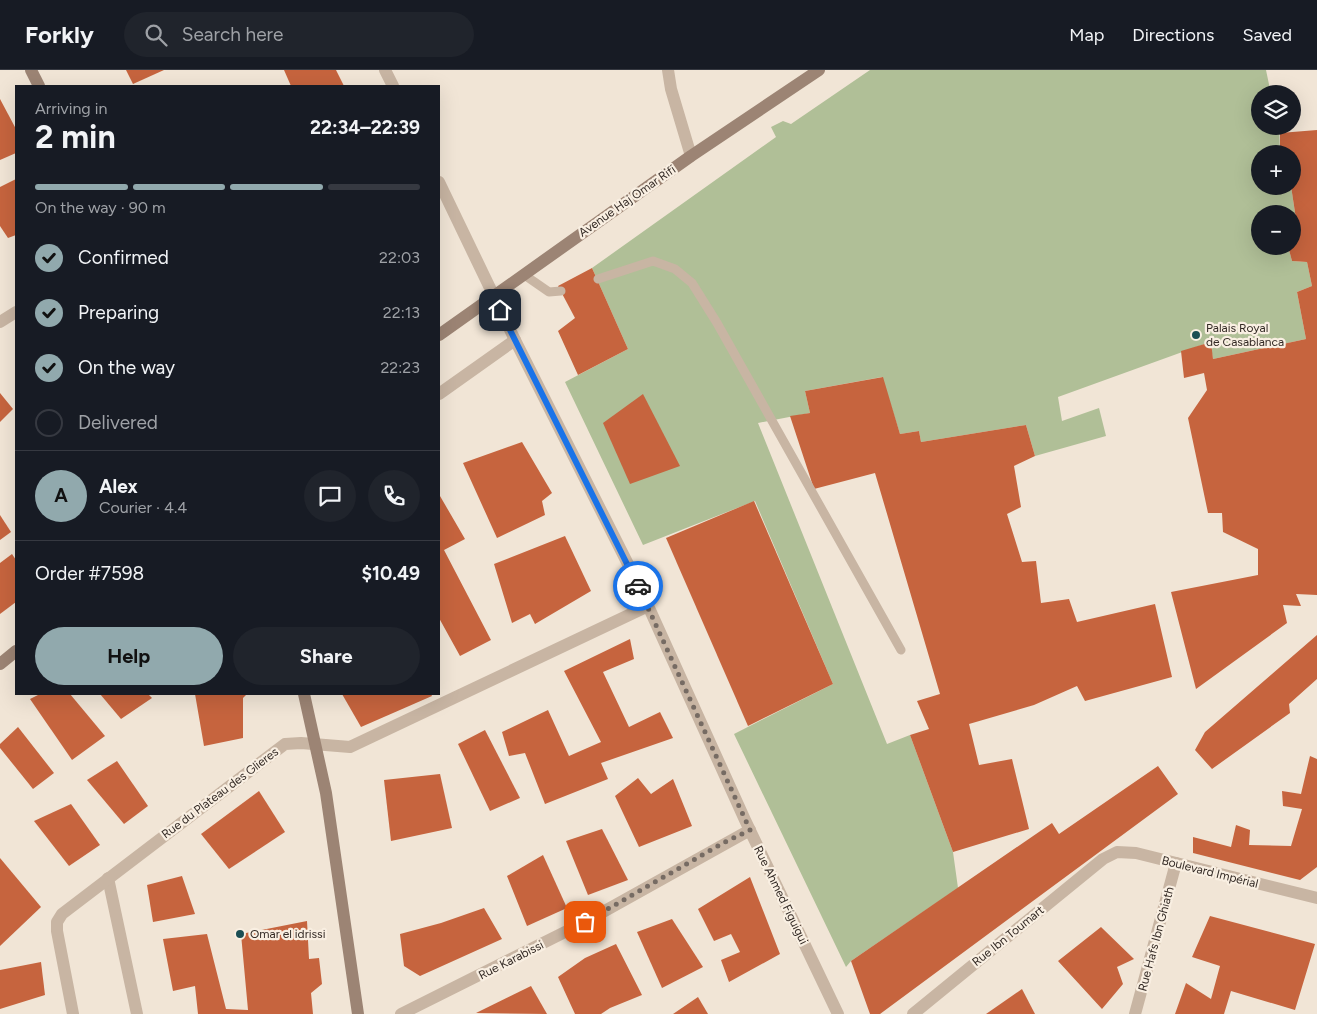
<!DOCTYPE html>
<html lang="en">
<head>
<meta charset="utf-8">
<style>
  body { margin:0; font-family:Figtree,sans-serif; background:#20242c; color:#f1f3f6; height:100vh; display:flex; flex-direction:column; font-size:19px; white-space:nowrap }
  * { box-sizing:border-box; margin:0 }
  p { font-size:16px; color:#9ea1a6 }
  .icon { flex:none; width:28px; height:28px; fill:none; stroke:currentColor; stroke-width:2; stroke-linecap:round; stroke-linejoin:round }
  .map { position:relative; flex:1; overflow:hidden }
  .sheet { position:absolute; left:15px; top:15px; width:425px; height:610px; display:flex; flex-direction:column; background:#171b24; border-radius:0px; box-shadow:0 5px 20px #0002 }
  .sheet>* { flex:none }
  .buttons { position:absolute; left:1251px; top:15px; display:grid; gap:10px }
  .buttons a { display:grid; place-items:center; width:50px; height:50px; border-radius:50%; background:#171b24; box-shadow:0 5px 20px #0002; font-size:25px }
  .pin { position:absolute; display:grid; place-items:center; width:42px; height:42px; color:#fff; margin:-21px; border-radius:10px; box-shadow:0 2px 8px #0006 }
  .courier { position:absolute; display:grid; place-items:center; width:50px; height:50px; margin:-25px; border:4px solid #1a73e8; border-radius:50%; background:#fff; color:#222; box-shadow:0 1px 6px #0007 }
  .summary em { font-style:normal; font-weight:700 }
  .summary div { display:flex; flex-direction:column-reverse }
  .summary { display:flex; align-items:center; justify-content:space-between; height:85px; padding:0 20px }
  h1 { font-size:32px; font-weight:700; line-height:38px }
  .bar { display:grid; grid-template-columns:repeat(4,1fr); gap:8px 5px; align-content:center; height:60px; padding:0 20px }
  .bar i { height:6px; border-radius:4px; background:#363941 }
  .bar .current { background:#91a9ad }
  .bar p { grid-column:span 4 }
  .line { display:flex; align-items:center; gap:12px; padding:0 20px; border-top:1px solid #363941 }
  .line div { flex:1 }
  .round { display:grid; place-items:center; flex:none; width:52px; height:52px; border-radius:26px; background:#20242c }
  ol { padding:0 20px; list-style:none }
  li { display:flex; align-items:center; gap:15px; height:55px }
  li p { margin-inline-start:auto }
  li .icon { padding:5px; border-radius:50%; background:#91a9ad; color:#111; stroke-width:4 }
  li:last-child { color:#9ea1a6 }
  li i { width:28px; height:28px; border:2px solid #363941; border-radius:50% }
  .primary-button { display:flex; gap:10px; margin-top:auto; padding:10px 20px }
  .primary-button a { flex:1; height:58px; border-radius:30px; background:#91a9ad; color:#111; font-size:20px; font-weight:700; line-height:58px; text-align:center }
  .primary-button a+a { background:#20242c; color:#f1f3f6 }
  header { display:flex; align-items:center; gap:30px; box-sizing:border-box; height:70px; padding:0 25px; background:#171b24; border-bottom:1px solid #363941 }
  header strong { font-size:24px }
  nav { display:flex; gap:28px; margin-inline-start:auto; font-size:18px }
  .search { width:350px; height:45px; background:#20242c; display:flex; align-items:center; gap:12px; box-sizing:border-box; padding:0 18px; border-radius:28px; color:#9ea1a6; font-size:19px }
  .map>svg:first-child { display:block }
  .green { fill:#b0bf97 }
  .building { fill:#c6643e }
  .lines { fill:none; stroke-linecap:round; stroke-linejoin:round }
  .lane { stroke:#c8b5a3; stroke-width:9 }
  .street { stroke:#c8b5a3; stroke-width:12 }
  .secondary { stroke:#9c8474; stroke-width:12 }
  .done { stroke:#766b63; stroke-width:5; stroke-dasharray:0 9 }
  .route { stroke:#1a73e8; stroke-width:6 }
  .poi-dot { fill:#1b4e54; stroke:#f9efe2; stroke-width:2 }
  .labels { text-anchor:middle; stroke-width:4.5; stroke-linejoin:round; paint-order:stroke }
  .street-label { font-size:12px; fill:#332a25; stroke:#f9efe2 }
  .poi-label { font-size:12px; fill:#332a25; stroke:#f9efe2; text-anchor:start }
</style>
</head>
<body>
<header>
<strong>Forkly</strong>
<div class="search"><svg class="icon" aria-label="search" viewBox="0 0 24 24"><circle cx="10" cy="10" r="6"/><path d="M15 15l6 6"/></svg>Search here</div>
<nav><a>Map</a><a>Directions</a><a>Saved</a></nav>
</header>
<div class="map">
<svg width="1317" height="944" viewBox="0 0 1317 944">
  <rect width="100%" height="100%" fill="#f1e5d6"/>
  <path class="green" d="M870,0H1266L1271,24H1260V56H1279L1280,84H1260V116H1291L1296,149L1293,150L1292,144H1260V176H1288L1292,191L1307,192L1312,216L1297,222L1306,269L1213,289L1210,272L1058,327L1062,351L1099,338L1106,366L1035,386L1026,355L921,372L919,361L900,364L882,307L805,321L810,343L758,353L887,674L910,665L953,782L958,818L851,891L846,897L734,664L833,614L755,431L643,475L565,312L628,279L592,198L776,67L771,57L783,51L791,54Z"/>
  <g class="building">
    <path d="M126,0H164L133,14Z"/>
    <path d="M284,0H336L344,16H291Z"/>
    <path d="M0,29L16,59V83L0,90Z"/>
    <path d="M1317,60V525L1296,524L1301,536L1283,535L1287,553L1196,619L1171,522L1258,505V479L1223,462L1222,443H1208L1188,348L1207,320L1204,303L1184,308L1181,281L1211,272L1213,289L1306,269L1297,222L1312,216L1307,192L1292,191L1288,176H1292V150L1296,149L1291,116L1292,84H1280V63Z"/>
    <path d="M16,109V165L8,168L0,156V117Z"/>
    <path d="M592,198L628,279L578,305L558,261L575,248L558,216Z"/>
    <path d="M883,307L900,364L919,361L921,372L1026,355L1035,386L1014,396L1021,437L1007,444L1022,492L1036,491L1041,533L1069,529L1077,552L1155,534L1172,607L1085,631L1077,616L1034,635L969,654L979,695L1012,689L1029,759L953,782L910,665L929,659L917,631L940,624L875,403L814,419L790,346L810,343L805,321Z"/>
    <path d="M0,323L13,339L0,352Z"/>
    <path d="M643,324L680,396L630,414L603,353Z"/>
    <path d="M522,372L552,423L542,431L545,445L497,468L463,393Z"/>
    <path d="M440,426L465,469L444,480L491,570L460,586L439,548Z"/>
    <path d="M754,431L833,614L748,656L666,468Z"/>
    <path d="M0,445L11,462L0,470Z"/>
    <path d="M565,466L591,521L535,554L530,544L512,553L494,494Z"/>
    <path d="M12,484L16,490V532L0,544V493Z"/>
    <path d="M1317,565V609L1289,634L1290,643L1212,699L1195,680L1205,662Z"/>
    <path d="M630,569L634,589L603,602L629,657L660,642L673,668L601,693L608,709L545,734L525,683L509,686L502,662L548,640L569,686L601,672L564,601Z"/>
    <path d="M40,624H70L105,666L72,690L30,629Z"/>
    <path d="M100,624H148L152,628L121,649Z"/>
    <path d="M195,624H247L243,628V668L204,676Z"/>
    <path d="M342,624H431L432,626L361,657Z"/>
    <path d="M18,657L54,703L33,719L0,678V674Z"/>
    <path d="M485,660L520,728L490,741L458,674Z"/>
    <path d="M1310,686L1317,689V797L1300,810L1193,783V767L1231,777L1236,755L1250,760L1249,775L1291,776L1302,739L1283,736L1282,721L1301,724Z"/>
    <path d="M117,691L148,736L124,754L87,710Z"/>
    <path d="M1158,696L1178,724L880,944H870L851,891L1052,753L1059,764Z"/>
    <path d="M440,704L452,758L391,771L384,710Z"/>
    <path d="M638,708L651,724L673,709L692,756L639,777L615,726Z"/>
    <path d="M259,721L285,762L229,799L201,764Z"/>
    <path d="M71,734L100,775L69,796L34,751Z"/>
    <path d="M602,759L628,810L588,825L566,771Z"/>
    <path d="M543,785L567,838L527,856L507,806Z"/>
    <path d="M0,788L41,837L0,876Z"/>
    <path d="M182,806L195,844L153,852L147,815Z"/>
    <path d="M750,807L780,884L729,912L721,890L740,882L731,864L714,871L698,839Z"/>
    <path d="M484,838L502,869L420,906L404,896L400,864L441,853Z"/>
    <path d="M1210,846L1315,874L1295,940L1231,921L1224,944H1175L1186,913L1211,929L1220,896L1192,887Z"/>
    <path d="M672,849L703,897L662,918L637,862Z"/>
    <path d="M307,851L309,889L319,888L322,914L311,923L313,944H198L195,916L173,921L163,869L207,864L226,939L248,940L241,864Z"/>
    <path d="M1101,857L1134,889L1117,897L1123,914L1102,939L1058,891Z"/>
    <path d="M616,874L642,925L610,938L601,944H575L558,907L585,888Z"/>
    <path d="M41,892L45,925L0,939V900Z"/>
    <path d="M531,916L547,944L476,943Z"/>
    <path d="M1022,919L1035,944H986Z"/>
    <path d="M698,927L708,944H673Z"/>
  </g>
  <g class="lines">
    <g class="lane">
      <path d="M523,204L549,222L561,221"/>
      <path d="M598,209L653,191L675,199L692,213L717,253L901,580"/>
    </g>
    <g class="street">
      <path d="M385,0L393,16"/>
      <path d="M668,0L671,19L691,86"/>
      <path d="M439,112L515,270L640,518L745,750L838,944"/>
      <path d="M0,252L16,242"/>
      <path d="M439,324L515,270"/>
      <path d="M108,808L137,944"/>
      <path d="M73,944L57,861V852L62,844L285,674L301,673L350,677L648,536"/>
      <path d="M401,944L585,852L750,760"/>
      <path d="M913,944L1103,789L1117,782L1136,783L1317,828"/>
      <path d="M1135,944L1176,793"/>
    </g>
    <g class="secondary">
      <path d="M31,0L39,16"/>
      <path d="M439,265L691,86L819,0"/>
      <path d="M0,594L16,581"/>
      <path d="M304,624L326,723L358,944"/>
    </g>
  </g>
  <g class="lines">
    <path class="done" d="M585,852L725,772L750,760L638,516"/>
    <path class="route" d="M500,240L638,516"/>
  </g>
  <g class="poi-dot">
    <circle cx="1196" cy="265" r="5"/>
    <circle cx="240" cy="864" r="5"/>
  </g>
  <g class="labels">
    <g class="street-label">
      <text transform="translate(627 131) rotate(-35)" y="4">Avenue Haj Omar Rifi</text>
      <text transform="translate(220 723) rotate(-37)" y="4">Rue du Plateau des Glieres</text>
      <text transform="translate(1210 802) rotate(14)" y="4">Boulevard Impérial</text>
      <text transform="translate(781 825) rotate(64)" y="4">Rue Ahmed Figuigui</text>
      <text transform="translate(1008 866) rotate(-39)" y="4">Rue Ibn Toumart</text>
      <text transform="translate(1156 869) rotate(-75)" y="4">Rue Hafs Ibn Ghiath</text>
      <text transform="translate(511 890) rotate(-27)" y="4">Rue Karabissi</text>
    </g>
    <g class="poi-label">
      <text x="1206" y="262">Palais Royal<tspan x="1206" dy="14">de Casablanca</tspan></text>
      <text x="250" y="868">Omar el idrissi</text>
    </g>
  </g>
</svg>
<div class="buttons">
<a><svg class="icon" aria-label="layers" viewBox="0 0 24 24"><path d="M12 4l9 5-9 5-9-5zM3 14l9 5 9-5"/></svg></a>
<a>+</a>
<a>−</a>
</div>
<div class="pin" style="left:585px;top:852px;background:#ea580c"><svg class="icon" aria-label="bag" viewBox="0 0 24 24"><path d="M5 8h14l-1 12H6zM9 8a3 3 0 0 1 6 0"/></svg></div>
<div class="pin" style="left:500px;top:240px;background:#1f2937"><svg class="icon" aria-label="home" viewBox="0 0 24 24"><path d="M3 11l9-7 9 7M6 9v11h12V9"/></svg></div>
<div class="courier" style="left:638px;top:516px"><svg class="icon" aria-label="car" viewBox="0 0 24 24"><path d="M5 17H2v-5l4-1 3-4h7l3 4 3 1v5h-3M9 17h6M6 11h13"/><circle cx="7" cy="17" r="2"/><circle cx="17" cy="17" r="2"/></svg></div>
<section class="sheet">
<div class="summary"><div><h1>2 min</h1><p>Arriving in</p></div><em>22:34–22:39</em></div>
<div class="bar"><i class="current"></i><i class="current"></i><i class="current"></i><i></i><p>On the way · 90 m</p></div>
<ol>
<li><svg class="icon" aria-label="check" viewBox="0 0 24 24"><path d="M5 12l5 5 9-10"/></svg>Confirmed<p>22:03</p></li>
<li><svg class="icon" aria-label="check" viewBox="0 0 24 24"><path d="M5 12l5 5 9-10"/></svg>Preparing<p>22:13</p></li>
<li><svg class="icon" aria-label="check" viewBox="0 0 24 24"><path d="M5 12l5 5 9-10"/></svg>On the way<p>22:23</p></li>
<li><i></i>Delivered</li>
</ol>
<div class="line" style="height:90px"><b class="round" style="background:#91a9ad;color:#111">A</b><div><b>Alex</b><p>Courier · 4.4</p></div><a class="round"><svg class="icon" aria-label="chat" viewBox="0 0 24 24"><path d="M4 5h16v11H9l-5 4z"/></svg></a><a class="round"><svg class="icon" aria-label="phone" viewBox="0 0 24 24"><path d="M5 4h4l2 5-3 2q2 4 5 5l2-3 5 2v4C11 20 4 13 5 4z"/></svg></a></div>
<div class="line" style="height:65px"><div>Order #7598</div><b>$10.49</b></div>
<div class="primary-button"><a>Help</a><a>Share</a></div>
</section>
</div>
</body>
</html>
